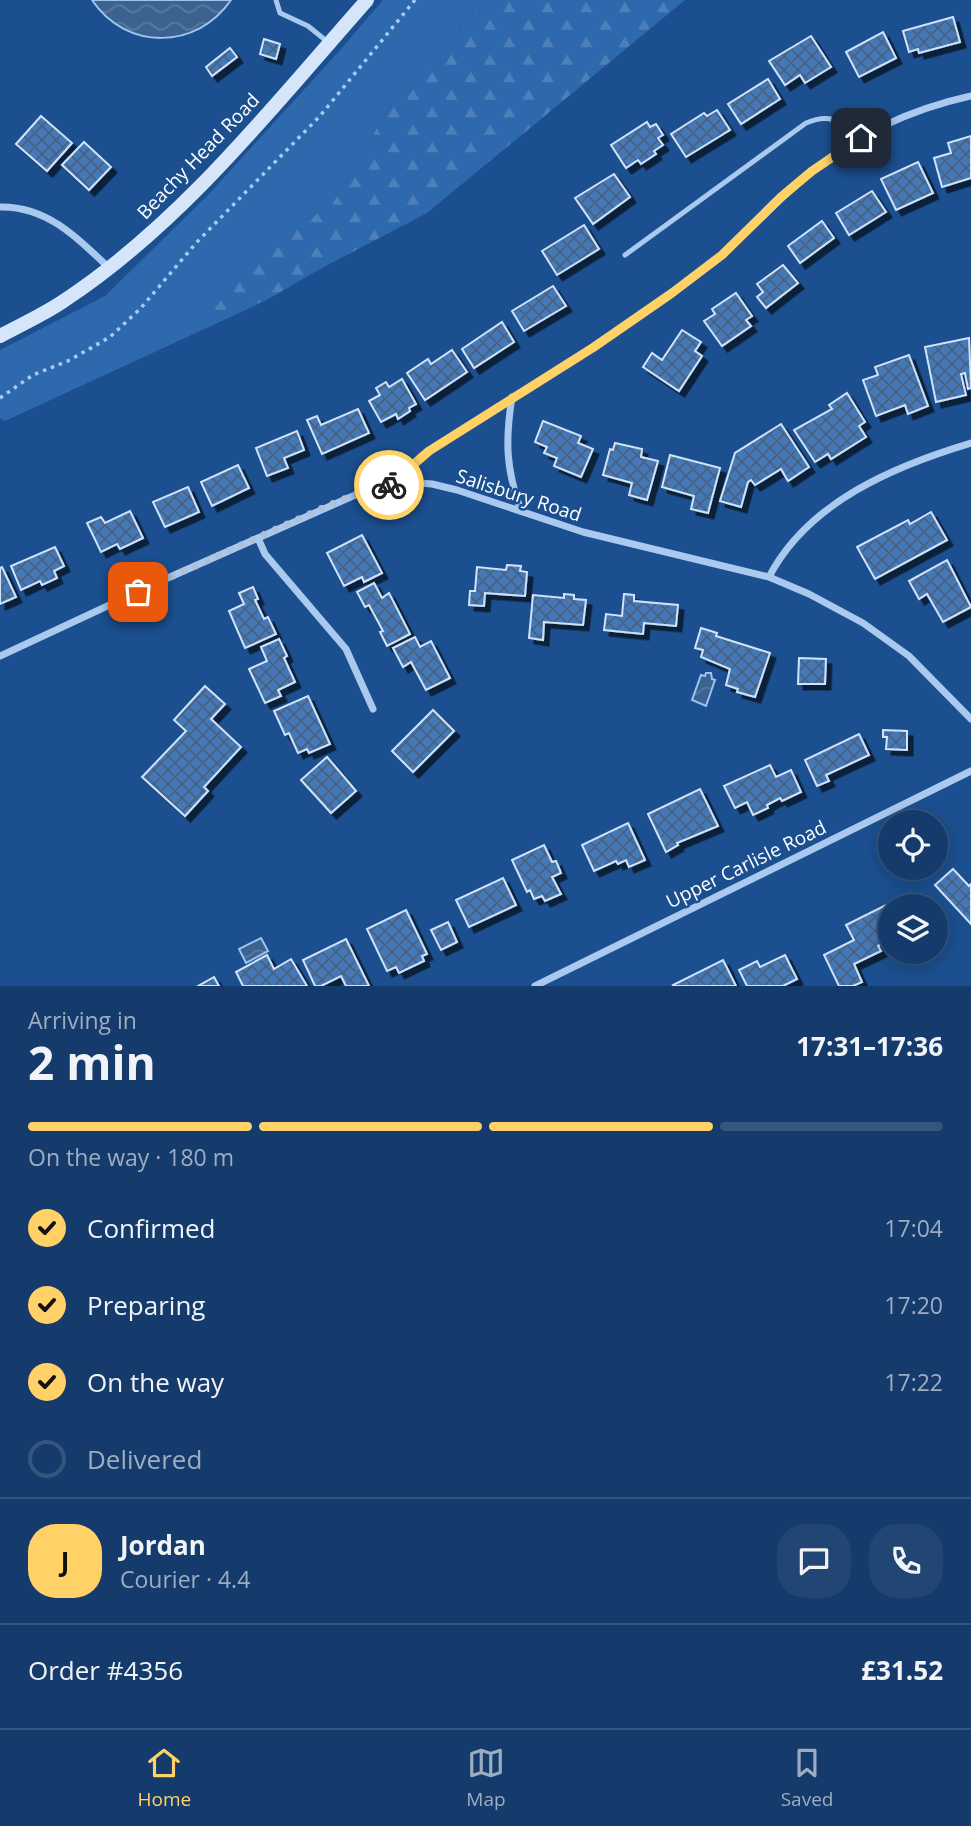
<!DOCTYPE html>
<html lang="en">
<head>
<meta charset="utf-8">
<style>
  body { margin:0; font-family:"Open Sans",sans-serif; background:#214673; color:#f1f3f6; height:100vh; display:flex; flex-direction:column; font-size:26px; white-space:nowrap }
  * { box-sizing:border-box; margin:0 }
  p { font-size:23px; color:#9dadc1 }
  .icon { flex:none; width:38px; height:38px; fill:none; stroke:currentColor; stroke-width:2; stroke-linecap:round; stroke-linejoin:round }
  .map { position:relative; height:986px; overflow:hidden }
  .side { display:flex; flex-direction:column; background:#143b6b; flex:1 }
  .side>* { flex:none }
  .tools { position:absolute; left:878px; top:810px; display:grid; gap:14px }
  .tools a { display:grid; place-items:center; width:70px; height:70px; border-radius:50%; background:#143b6b; box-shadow:0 4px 18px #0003,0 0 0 2px #33557e; font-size:35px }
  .pin { position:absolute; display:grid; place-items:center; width:60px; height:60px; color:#fff; margin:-30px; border-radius:14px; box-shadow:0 4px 10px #0006 }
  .courier { position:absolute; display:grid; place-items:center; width:70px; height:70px; margin:-35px; border:5px solid #ffd166; border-radius:50%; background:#fff; color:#222; box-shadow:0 2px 9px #0007 }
  .overview em { font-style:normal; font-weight:700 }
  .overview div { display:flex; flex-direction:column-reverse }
  .overview { display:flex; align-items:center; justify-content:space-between; height:119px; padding:0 28px }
  h1 { font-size:46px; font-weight:700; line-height:52px }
  .bar { display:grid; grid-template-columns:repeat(4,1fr); gap:10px 7px; align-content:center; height:84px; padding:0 28px }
  .bar i { height:9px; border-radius:5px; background:#33557e }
  .bar .selected { background:#ffd166 }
  .bar p { grid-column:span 4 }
  .line { display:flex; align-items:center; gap:18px; padding:0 28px; border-top:2px solid #33557e }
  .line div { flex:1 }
  .round { display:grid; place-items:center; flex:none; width:74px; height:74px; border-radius:28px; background:#214673 }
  ol { padding:0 28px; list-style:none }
  li { display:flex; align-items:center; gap:21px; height:77px }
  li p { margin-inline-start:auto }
  li .icon { padding:7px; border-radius:50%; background:#ffd166; color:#111; stroke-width:4 }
  li:last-child { color:#9dadc1 }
  li i { width:38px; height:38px; border:4px solid #33557e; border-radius:50% }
  .menu { display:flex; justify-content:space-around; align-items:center; height:98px; border-top:2px solid #33557e; background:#143b6b; font-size:19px; color:#9dadc1 }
  .menu a { display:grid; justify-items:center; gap:4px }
  .menu .selected { color:#ffd166 }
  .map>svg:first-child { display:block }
  .grass { fill:#2e69ad }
  .forest { fill:url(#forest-firs) }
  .water { fill:url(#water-waves); stroke:#9cc4f0; stroke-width:2 }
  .building { fill:url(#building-cross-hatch); stroke:#cfe3fa; stroke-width:2; filter:url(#shadow) }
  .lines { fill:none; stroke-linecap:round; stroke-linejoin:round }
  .path { stroke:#a9c9ee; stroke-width:3.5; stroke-dasharray:3.5 5; stroke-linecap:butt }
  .lane { stroke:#a9c9ee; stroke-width:5 }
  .street { stroke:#a9c9ee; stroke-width:7 }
  .secondary { stroke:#d6e6fa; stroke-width:14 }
  .done { stroke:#afc1d8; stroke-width:7; stroke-dasharray:0 12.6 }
  .route { stroke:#ffd166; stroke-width:9 }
  .labels { text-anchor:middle; stroke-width:5; stroke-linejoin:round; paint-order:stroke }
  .street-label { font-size:19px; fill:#fff; stroke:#1b4f8f }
</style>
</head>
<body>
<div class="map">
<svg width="971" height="986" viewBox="0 0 971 986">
  <defs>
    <pattern id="forest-firs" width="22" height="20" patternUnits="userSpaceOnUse" patternTransform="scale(1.75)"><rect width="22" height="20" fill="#2e69ad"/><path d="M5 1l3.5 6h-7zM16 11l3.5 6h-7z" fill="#4d80b9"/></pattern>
    <pattern id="water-waves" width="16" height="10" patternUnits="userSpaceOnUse" patternTransform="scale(1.75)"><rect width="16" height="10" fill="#3c6290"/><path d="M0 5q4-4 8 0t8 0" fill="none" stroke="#597aa1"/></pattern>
    <pattern id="building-cross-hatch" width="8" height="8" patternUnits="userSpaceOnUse" patternTransform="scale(1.75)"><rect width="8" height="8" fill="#4478b7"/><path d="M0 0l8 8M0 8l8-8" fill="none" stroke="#486282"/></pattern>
    <filter id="shadow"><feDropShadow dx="5.5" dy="5.5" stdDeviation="0" flood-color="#0009"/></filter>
  </defs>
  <rect width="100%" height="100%" fill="#1b4f8f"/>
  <path class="grass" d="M383,0H488L409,73L330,208L274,235L206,319L265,301L5,421L0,418V350L105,296L208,195L341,49Z"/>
  <path class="forest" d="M488,0H685L427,213L320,269L265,301L205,320L274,235L330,208L409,73Z"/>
  <g class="water">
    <path d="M92,0H231C197,50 126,51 92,0Z"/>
    <path d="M706,673H711L712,679L715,680L706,706L692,700L701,675L705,676Z"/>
    <path d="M261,938L268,951L246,963L239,949Z"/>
  </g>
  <g class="building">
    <path d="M953,17L960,42L919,53L918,49L909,52L903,31Z"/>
    <path d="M883,32L896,58L859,77L846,52Z"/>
    <path d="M811,36L831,67L805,83L800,75L785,85L769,61Z"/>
    <path d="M264,39L280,44L276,59L260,54Z"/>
    <path d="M230,48L237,57L212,76L206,67Z"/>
    <path d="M768,79L780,99L741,124L728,104Z"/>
    <path d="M717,110L730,130L686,157L671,134L704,113L707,116Z"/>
    <path d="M41,116L72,143L47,171L16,144Z"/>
    <path d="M647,122L650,127L656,124L663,135L658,138L663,145L654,151L656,154L641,164L638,160L626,168L611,145Z"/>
    <path d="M971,136V178L942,187L934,158L951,153L948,143Z"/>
    <path d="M84,142L111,167L89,190L62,165Z"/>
    <path d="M918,162L933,193L896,210L881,179Z"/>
    <path d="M614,174L630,197L593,224L575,198Z"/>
    <path d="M872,191L886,212L849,235L836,213Z"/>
    <path d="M822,221L834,238L800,263L788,246Z"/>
    <path d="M584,225L599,249L557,275L542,251Z"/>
    <path d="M783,265L798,283L766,308L757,297L763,292L757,284Z"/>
    <path d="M553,286L566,306L524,331L512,311Z"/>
    <path d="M736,293L752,316L746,320L751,326L722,346L704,321L715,314L712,309Z"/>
    <path d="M502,322L514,342L474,368L462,349Z"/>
    <path d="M682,330L701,342L695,351L702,356L679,391L643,367L652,353L662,360Z"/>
    <path d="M969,338L971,388L968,389L965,373L961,374L966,395L936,402L925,347Z"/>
    <path d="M452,350L467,372L425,400L407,373L428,359L431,364Z"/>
    <path d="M909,355L928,406L908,414L905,405L876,416L863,380L878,375L875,367Z"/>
    <path d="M402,379L416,404L409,408L410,411L398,419L396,414L381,422L369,401L380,395L376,388L386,382L389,387Z"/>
    <path d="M847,393L865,422L859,426L866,437L831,459L828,454L815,462L794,430L832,409L829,405Z"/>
    <path d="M358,409L369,433L322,454L307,420L317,416L321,425Z"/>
    <path d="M543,421L581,436L578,443L593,449L581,477L554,466L557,458L544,453L547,447L535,442Z"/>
    <path d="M781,424L809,467L788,481L781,469L755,485L751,480L748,482L741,507L720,501L735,453Z"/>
    <path d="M297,431L304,450L284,458L288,468L267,476L256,448Z"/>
    <path d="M615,443L642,449L641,457L658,461L647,500L629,495L632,483L603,475L610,449L613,450Z"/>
    <path d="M670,455L720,468L708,513L691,509L694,496L662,487Z"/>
    <path d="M238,465L249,488L212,506L201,482Z"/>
    <path d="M188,487L199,512L165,527L153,502Z"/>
    <path d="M130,511L143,538L120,549L117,544L101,552L87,523L101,517L105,523Z"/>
    <path d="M931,512L947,540L875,579L857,547L908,520L910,524Z"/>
    <path d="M362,535L382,573L364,582L362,577L344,586L327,553Z"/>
    <path d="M55,547L64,566L54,571L57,578L42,585L40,581L21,590L11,566Z"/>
    <path d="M947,560L971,607L943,622L927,594L919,599L909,581Z"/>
    <path d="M507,565L521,566L520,571L527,572L525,596L485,593L484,606L469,605L470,591H475L477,567L506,570Z"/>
    <path d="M2,567L16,597L0,604V568Z"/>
    <path d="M374,583L382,598L389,593L410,634L387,646L380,632L383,631L369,605L365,607L357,592Z"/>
    <path d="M253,587L258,599L255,600L264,619L268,617L276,634L245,648L229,611L244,604L239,593Z"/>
    <path d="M564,594L574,595V599L586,600L583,625L544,622L543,640L529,638L533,595L564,598Z"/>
    <path d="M624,594L634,595V601L678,605L676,626L644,623L643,634L604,630L606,614L622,616Z"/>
    <path d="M701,628L717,633L716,636L770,653L755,697L737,692L738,689L726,685L730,669L701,657L703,650L695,648Z"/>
    <path d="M415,637L420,647L431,641L450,678L426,690L411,662L403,667L393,648Z"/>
    <path d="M279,639L287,656L284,658L295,682L278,690L281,696L265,703L249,669L267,661L261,647Z"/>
    <path d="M799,658L826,659L825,684H798Z"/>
    <path d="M205,686L225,704L211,719L241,747L204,787L208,791L185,816L142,777L186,731L174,720Z"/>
    <path d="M308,696L330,744L309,753L307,749L298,753L289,733L285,735L274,711Z"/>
    <path d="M433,710L454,731L413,772L392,751Z"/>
    <path d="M883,730L907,731V750L886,749L887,737H883Z"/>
    <path d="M859,734L869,755L826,775L829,781L817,786L805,760Z"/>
    <path d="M327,757L356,791L331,813L301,780Z"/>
    <path d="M770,765L776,777L791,770L801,792L782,801L780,798L767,805L768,808L753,815L747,802L735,808L724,786Z"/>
    <path d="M700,789L718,826L677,843L678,845L666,852L648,814Z"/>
    <path d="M628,823L645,860L629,867L626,860L618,864L616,861L594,871L582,845Z"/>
    <path d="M544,845L552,862L556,861L561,873L552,877L561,894L545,901L542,896L534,899L530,890L527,892L512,860Z"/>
    <path d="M953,869L969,886L971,884V924L935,885Z"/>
    <path d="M503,878L516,905L469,927L456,900Z"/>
    <path d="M898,899L902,906H891V940L878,946L881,951L854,964L862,982L853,986H839L824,955L854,940L846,925Z"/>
    <path d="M406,910L427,954L422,956L424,961L399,973L396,967L387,971L367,929Z"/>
    <path d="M448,922L457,942L441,950L431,930Z"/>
    <path d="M346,939L369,986H346L341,976L321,986H315L303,960Z"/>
    <path d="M267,955L274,969L291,959L307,986H243L236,972Z"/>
    <path d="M785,955L797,979L783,986H747L739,970L757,961L760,967Z"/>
    <path d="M723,960L736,986H674L673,985Z"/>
    <path d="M214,977L219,986H198Z"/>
  </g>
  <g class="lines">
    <path class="path" d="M0,398L33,375L70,360L110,337L140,309L197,242L320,116L415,0"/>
    <g class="lane">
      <path d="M276,0L280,13L308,26L329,43"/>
      <path d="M625,255L806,123C832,112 840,122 861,138"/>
    </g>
    <g class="street">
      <path d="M0,207C46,206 77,237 108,267"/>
      <path d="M512,397C505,441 506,469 521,511"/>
      <path d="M406,482L414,464L429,451C511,398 595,349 674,291C691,279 708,267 724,253C754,227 779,198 810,173C857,134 912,109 971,96"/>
      <path d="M258,538L265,554L346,649L373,709"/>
      <path d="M769,577C808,502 894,466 971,443"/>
      <path d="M0,656L161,581L371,488L406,482L432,484L457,490L583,532L769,577L809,594L863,623L909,656L971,719"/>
      <path d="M535,986L971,771"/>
    </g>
    <path class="secondary" d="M0,336C22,324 45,314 65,300C183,222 274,105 367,0"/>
  </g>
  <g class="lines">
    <path class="done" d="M138,592L329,505L371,488L389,485"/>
    <path class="route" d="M389,485L406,482L414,464L429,451L594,347L672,293L722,255L781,197L812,171L861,138"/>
  </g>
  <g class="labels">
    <g class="street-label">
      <text transform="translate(198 156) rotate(-46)" y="7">Beachy Head Road</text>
      <text transform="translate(519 495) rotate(18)" y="7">Salisbury Road</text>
      <text transform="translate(746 864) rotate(-26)" y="7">Upper Carlisle Road</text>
    </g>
  </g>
</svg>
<div class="tools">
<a><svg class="icon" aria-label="locate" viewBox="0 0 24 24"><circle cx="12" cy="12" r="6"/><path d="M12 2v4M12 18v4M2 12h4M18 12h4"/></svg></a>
<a><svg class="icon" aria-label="layers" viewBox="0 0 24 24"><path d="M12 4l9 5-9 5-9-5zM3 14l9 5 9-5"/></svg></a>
</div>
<div class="pin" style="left:138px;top:592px;background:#ea580c"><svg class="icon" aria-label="bag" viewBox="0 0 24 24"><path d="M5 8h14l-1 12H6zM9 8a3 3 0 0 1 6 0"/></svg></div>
<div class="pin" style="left:861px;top:138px;background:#1f2937"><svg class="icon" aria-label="home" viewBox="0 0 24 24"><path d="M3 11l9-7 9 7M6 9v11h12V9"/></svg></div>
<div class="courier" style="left:389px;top:485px"><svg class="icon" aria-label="bike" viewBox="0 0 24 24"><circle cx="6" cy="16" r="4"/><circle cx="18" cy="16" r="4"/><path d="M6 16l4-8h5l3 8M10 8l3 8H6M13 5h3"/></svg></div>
</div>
<section class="side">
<div class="overview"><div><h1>2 min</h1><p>Arriving in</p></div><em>17:31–17:36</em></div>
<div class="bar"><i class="selected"></i><i class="selected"></i><i class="selected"></i><i></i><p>On the way · 180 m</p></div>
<ol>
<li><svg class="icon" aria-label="check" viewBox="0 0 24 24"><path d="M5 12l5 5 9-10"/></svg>Confirmed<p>17:04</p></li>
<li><svg class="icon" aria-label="check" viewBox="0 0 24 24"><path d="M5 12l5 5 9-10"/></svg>Preparing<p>17:20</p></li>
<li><svg class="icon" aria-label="check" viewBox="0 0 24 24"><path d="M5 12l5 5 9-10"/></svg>On the way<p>17:22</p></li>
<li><i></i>Delivered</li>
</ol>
<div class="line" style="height:126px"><b class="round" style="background:#ffd166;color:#111">J</b><div><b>Jordan</b><p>Courier · 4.4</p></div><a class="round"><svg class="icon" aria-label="chat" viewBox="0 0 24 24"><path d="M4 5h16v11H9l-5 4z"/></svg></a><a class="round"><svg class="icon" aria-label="phone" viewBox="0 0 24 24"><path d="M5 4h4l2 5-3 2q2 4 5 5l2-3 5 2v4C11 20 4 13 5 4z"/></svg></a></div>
<div class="line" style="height:91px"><div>Order #4356</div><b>£31.52</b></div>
</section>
<nav class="menu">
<a class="selected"><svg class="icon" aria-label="home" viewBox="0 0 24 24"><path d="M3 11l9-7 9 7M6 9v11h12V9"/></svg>Home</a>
<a><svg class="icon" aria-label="map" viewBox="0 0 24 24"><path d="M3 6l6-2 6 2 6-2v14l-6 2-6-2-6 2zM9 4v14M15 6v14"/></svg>Map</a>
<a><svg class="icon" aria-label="saved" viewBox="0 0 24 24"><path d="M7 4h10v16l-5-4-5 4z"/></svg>Saved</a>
</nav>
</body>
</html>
